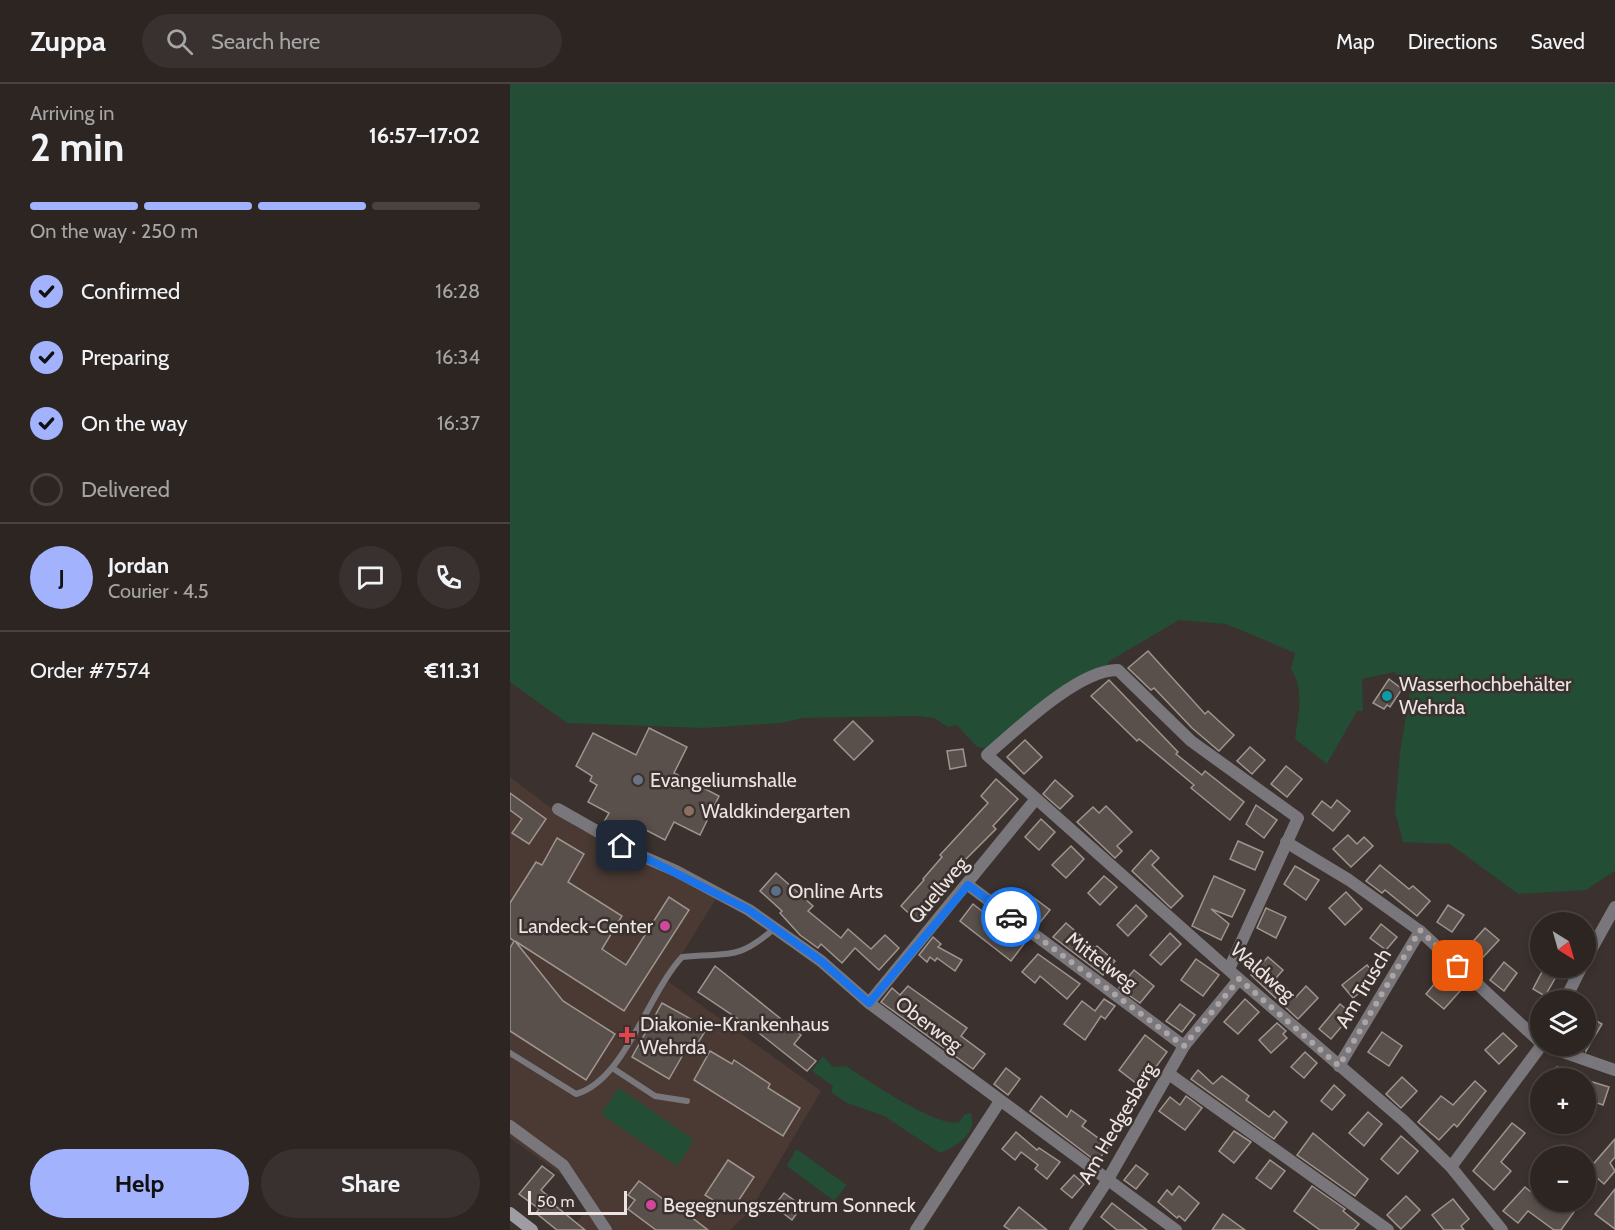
<!DOCTYPE html>
<html lang="en">
<head>
<meta charset="utf-8">
<style>
  body { margin:0; font-family:Cabin,sans-serif; background:#38312f; color:#f1f3f6; height:100vh; display:flex; flex-direction:column; font-size:22px; white-space:nowrap }
  * { box-sizing:border-box; margin:0 }
  p { font-size:20px; color:#a6a5a5 }
  .icon { flex:none; width:33px; height:33px; fill:none; stroke:currentColor; stroke-width:2; stroke-linecap:round; stroke-linejoin:round }
  .map { position:relative; flex:1; overflow:hidden }
  .side { display:flex; flex-direction:column; background:#2c2522; width:510px }
  .side>* { flex:none }
  .needle { width:39px; rotate:143deg }
  .controls { position:absolute; left:1020px; top:828px; display:grid; gap:12px }
  .controls a { display:grid; place-items:center; width:66px; height:66px; border-radius:50%; background:#2c2522; box-shadow:0 3px 9px #0003,0 0 0 2px #484240; font-size:30px }
  .scale { position:absolute; left:18px; bottom:15px; width:99px; box-sizing:border-box; padding-left:6px; border:3px solid #ebe4e2; border-top:0; font-size:16px; line-height:21px; white-space:nowrap; color:#ebe4e2; -webkit-text-stroke:4px #3b312e; paint-order:stroke }
  .pin { position:absolute; display:grid; place-items:center; width:51px; height:51px; color:#fff; margin:-26px; border-radius:12px; box-shadow:0 3px 9px #0006 }
  .courier { position:absolute; display:grid; place-items:center; width:60px; height:60px; margin:-30px; border:4px solid #1a73e8; border-radius:50%; background:#fff; color:#222; box-shadow:0 2px 8px #0007 }
  .summary em { font-style:normal; font-weight:700 }
  .summary div { display:flex; flex-direction:column-reverse }
  .summary { display:flex; align-items:center; justify-content:space-between; height:102px; padding:0 30px }
  h1 { font-size:39px; font-weight:700; line-height:45px }
  .bar { display:grid; grid-template-columns:repeat(4,1fr); gap:9px 6px; align-content:center; height:72px; padding:0 30px }
  .bar i { height:8px; border-radius:4px; background:#484240 }
  .bar .active { background:#a2b2fd }
  .bar p { grid-column:span 4 }
  .line { display:flex; align-items:center; gap:15px; padding:0 30px; border-top:2px solid #484240 }
  .line div { flex:1 }
  .round { display:grid; place-items:center; flex:none; width:63px; height:63px; border-radius:32px; background:#38312f }
  ol { padding:0 30px; list-style:none }
  li { display:flex; align-items:center; gap:18px; height:66px }
  li p { margin-inline-start:auto }
  li .icon { padding:6px; border-radius:50%; background:#a2b2fd; color:#111; stroke-width:4 }
  li:last-child { color:#a6a5a5 }
  li i { width:33px; height:33px; border:3px solid #484240; border-radius:50% }
  .primary-button { display:flex; gap:12px; margin-top:auto; padding:12px 30px }
  .primary-button a { flex:1; height:69px; border-radius:36px; background:#a2b2fd; color:#111; font-size:24px; font-weight:700; line-height:69px; text-align:center }
  .primary-button a+a { background:#38312f; color:#f1f3f6 }
  header { display:flex; align-items:center; gap:36px; box-sizing:border-box; height:84px; padding:0 30px; background:#2c2522; border-bottom:2px solid #484240 }
  header strong { font-size:28px }
  nav { display:flex; gap:33px; margin-inline-start:auto; font-size:21px }
  .search { width:420px; height:54px; background:#38312f; display:flex; align-items:center; gap:15px; box-sizing:border-box; padding:0 21px; border-radius:33px; color:#a6a5a5; font-size:22px }
  main { display:flex; flex:1; min-height:0 }
  .map>svg:first-child { display:block }
  .built { fill:#4a3a33 }
  .green { fill:#234d34 }
  .building { fill:#59504b; stroke:#9f958f; stroke-width:1.5 }
  .lines { fill:none; stroke-linecap:round; stroke-linejoin:round }
  .lane { stroke:#79777b; stroke-width:6 }
  .street { stroke:#79777b; stroke-width:12 }
  .secondary { stroke:#9f9da3; stroke-width:12 }
  .done { stroke:#ada5a3; stroke-width:6; stroke-dasharray:0 10.8 }
  .route { stroke:#1a73e8; stroke-width:8 }
  .culture-dot { fill:#0f9aa8; stroke:#3b312e; stroke-width:2 }
  .worship-dot { fill:#6b7280; stroke:#3b312e; stroke-width:2 }
  .education-dot { fill:#8d6e63; stroke:#3b312e; stroke-width:2 }
  .service-dot { fill:#5c6f8a; stroke:#3b312e; stroke-width:2 }
  .hotel-dot { fill:#d1479c; stroke:#3b312e; stroke-width:2 }
  .health-dot { fill:#e0444e; stroke:#3b312e; stroke-width:2 }
  .labels { text-anchor:middle; stroke-width:5; stroke-linejoin:round; paint-order:stroke }
  .poi-label { font-size:20px; fill:#ebe4e2; stroke:#3b312e; text-anchor:start }
  .street-label { font-size:20px; fill:#ebe4e2; stroke:#3b312e }
</style>
</head>
<body>
<header>
<strong>Zuppa</strong>
<div class="search"><svg class="icon" aria-label="search" viewBox="0 0 24 24"><circle cx="10" cy="10" r="6"/><path d="M15 15l6 6"/></svg>Search here</div>
<nav><a>Map</a><a>Directions</a><a>Saved</a></nav>
</header>
<main>
<section class="side">
<div class="summary"><div><h1>2 min</h1><p>Arriving in</p></div><em>16:57–17:02</em></div>
<div class="bar"><i class="active"></i><i class="active"></i><i class="active"></i><i></i><p>On the way · 250 m</p></div>
<ol>
<li><svg class="icon" aria-label="check" viewBox="0 0 24 24"><path d="M5 12l5 5 9-10"/></svg>Confirmed<p>16:28</p></li>
<li><svg class="icon" aria-label="check" viewBox="0 0 24 24"><path d="M5 12l5 5 9-10"/></svg>Preparing<p>16:34</p></li>
<li><svg class="icon" aria-label="check" viewBox="0 0 24 24"><path d="M5 12l5 5 9-10"/></svg>On the way<p>16:37</p></li>
<li><i></i>Delivered</li>
</ol>
<div class="line" style="height:108px"><b class="round" style="background:#a2b2fd;color:#111">J</b><div><b>Jordan</b><p>Courier · 4.5</p></div><a class="round"><svg class="icon" aria-label="chat" viewBox="0 0 24 24"><path d="M4 5h16v11H9l-5 4z"/></svg></a><a class="round"><svg class="icon" aria-label="phone" viewBox="0 0 24 24"><path d="M5 4h4l2 5-3 2q2 4 5 5l2-3 5 2v4C11 20 4 13 5 4z"/></svg></a></div>
<div class="line" style="height:78px"><div>Order #7574</div><b>€11.31</b></div>
<div class="primary-button"><a>Help</a><a>Share</a></div>
</section>
<div class="map">
<svg width="1105" height="1146" viewBox="0 0 1105 1146">
  <rect width="100%" height="100%" fill="#3b312e"/>
  <path class="built" d="M0,693L66,743L207,813L156,896L311,1007L240,1127L220,1146H60L77,1126L56,1094L0,1054Z"/>
  <g class="green">
    <path d="M0,0H1105V787L1076,806L1008,810L940,760L893,758L885,728L890,668L900,607L884,588L852,595L853,627H847L817,680L785,655C788,630 795,608 781,585L785,569L716,540L669,536L598,578V583L475,665L466,662L447,641L438,643L424,634L408,632L293,634L271,639L194,644L57,639L0,598Z"/>
    <path d="M313,972L323,983L336,982C357,996 427,1044 449,1038L455,1030L461,1029C468,1050 447,1062 430,1069L374,1032L337,1019L321,1008L323,1002L302,987Z"/>
    <path d="M109,1004L184,1056L167,1082L91,1030Z"/>
    <path d="M286,1065L337,1101L324,1117L277,1082Z"/>
  </g>
  <g class="building">
    <path d="M638,567L695,630L698,627L724,651L709,667L682,644L644,604L641,606L618,584Z"/>
    <path d="M879,595L892,605L880,623L877,621L874,625L863,619Z"/>
    <path d="M599,596L668,668L666,670L692,691L695,687L734,718L720,736L681,704L684,701L629,655L627,657L581,612Z"/>
    <path d="M343,637L363,657L344,676L324,656Z"/>
    <path d="M139,644L177,663L164,689L209,712L190,751L164,738L155,756L136,746L131,756L94,738L99,729L78,718L87,701L80,697L82,692L66,682L83,649L126,671Z"/>
    <path d="M515,656L532,673L514,690L497,673Z"/>
    <path d="M740,663L755,676L742,690L727,677Z"/>
    <path d="M453,665L456,682L440,685L437,667Z"/>
    <path d="M776,682L792,695L777,713L761,700Z"/>
    <path d="M486,695L508,715L483,742L486,745L439,792L420,817L422,819L406,836L391,822L414,796L413,795L432,773L430,771L478,719L471,712Z"/>
    <path d="M545,696L563,712L550,725L533,710Z"/>
    <path d="M0,709L36,735L19,760L2,749L12,735L0,726Z"/>
    <path d="M827,716L840,727L823,747L802,730L812,717L821,724Z"/>
    <path d="M746,721L767,736L754,754L736,740Z"/>
    <path d="M596,722L622,748L607,762L612,767L605,774L567,738L583,723L589,729Z"/>
    <path d="M531,735L545,748L529,766L515,753Z"/>
    <path d="M838,751L847,760L854,753L863,762L841,783L823,765Z"/>
    <path d="M47,754L74,770L58,798L112,832L92,865L116,881L159,813L179,826L114,927L5,857L53,917L105,950L76,996L0,947V864L4,857L0,854V819L26,778L32,781Z"/>
    <path d="M728,757L753,768L745,786L720,775Z"/>
    <path d="M561,762L574,775L556,794L542,781Z"/>
    <path d="M641,766L649,774L642,781L673,812L661,824L622,787Z"/>
    <path d="M870,781L899,805L903,802L920,817L907,832L875,806L872,809L856,797Z"/>
    <path d="M785,782L809,796L796,816L774,800Z"/>
    <path d="M266,789L303,822L298,827L331,854L338,845L361,865L375,851L389,864L369,886L345,864L332,879L311,860L308,864L290,851L270,829L272,827L250,807Z"/>
    <path d="M594,792L607,803L590,821L578,809Z"/>
    <path d="M704,792L735,806L722,833L701,825L719,840L711,856L682,842Z"/>
    <path d="M516,808L540,826L527,842L501,823Z"/>
    <path d="M836,808L852,825L835,841L819,824Z"/>
    <path d="M463,820L514,860L501,877L450,837Z"/>
    <path d="M626,821L637,832L618,852L607,841Z"/>
    <path d="M938,821L954,831L942,848L927,838Z"/>
    <path d="M756,824L776,833L766,854L747,844Z"/>
    <path d="M556,839L585,864L587,862L605,877L593,891L543,853Z"/>
    <path d="M871,840L887,853L876,866L860,854Z"/>
    <path d="M975,844L989,856L964,883L951,871Z"/>
    <path d="M660,849L671,860L651,881L640,871Z"/>
    <path d="M423,853L431,860L428,863L452,876L445,887L427,874L425,877L420,873L417,878L409,871Z"/>
    <path d="M528,870L570,900L557,915L530,892L525,899L512,888Z"/>
    <path d="M758,873L773,886L766,894L786,913L796,902L808,914L788,935L741,891Z"/>
    <path d="M686,875L709,891L693,912L671,896Z"/>
    <path d="M994,878L1007,889L994,907L980,896Z"/>
    <path d="M857,881L868,894L843,914L832,901Z"/>
    <path d="M205,882L291,951L284,960L306,977L297,987L249,949L188,908Z"/>
    <path d="M1034,884H1051L1035,912L1023,905Z"/>
    <path d="M624,886L644,902L630,919L609,904Z"/>
    <path d="M932,891L950,907L934,925L916,910Z"/>
    <path d="M398,902L457,944L451,952L475,970L463,985L371,918L382,904L390,911Z"/>
    <path d="M594,915L605,922L595,935L591,932L575,956L554,940L572,917L585,927Z"/>
    <path d="M735,915L749,928L728,950L714,938Z"/>
    <path d="M152,919L197,944L188,959L182,955L159,995L122,973Z"/>
    <path d="M670,920L685,931L672,948L656,937Z"/>
    <path d="M830,920L842,930L821,955L809,945Z"/>
    <path d="M1076,931L1092,940L1076,967Z"/>
    <path d="M767,939L776,947L773,950L777,954L761,969L749,956Z"/>
    <path d="M872,948L892,962L879,982L858,968Z"/>
    <path d="M993,949L1007,962L989,980L975,966Z"/>
    <path d="M635,951L657,968L631,1003L609,986Z"/>
    <path d="M200,967L222,980L224,976L260,1000L258,1004L290,1024L273,1052L184,996Z"/>
    <path d="M795,968L807,979L794,994L781,983Z"/>
    <path d="M1047,983L1076,993V994H1043Z"/>
    <path d="M496,984L510,995L498,1011L484,1000Z"/>
    <path d="M688,986L703,1000L712,992L739,1012L736,1016L759,1033L764,1027L777,1038L764,1055L681,995Z"/>
    <path d="M892,993L907,1007L891,1024L876,1010Z"/>
    <path d="M1076,996L1099,1003L1093,1021L1076,1015Z"/>
    <path d="M965,997L976,1007L947,1043L944,1040L929,1056L908,1038L931,1012L943,1021Z"/>
    <path d="M824,1001L835,1011L822,1026L811,1017Z"/>
    <path d="M531,1012L557,1033L561,1026L576,1037L572,1042L599,1062L587,1078L520,1027Z"/>
    <path d="M676,1012L692,1024L675,1046L649,1027L660,1013L670,1021Z"/>
    <path d="M858,1028L872,1040L854,1062L839,1049Z"/>
    <path d="M1002,1039L1015,1049L991,1078L1001,1087L984,1106L963,1087Z"/>
    <path d="M724,1047L741,1058L724,1079L709,1067Z"/>
    <path d="M506,1048L527,1066L529,1064L550,1078L537,1095L525,1085L528,1081L511,1068L505,1076L492,1065Z"/>
    <path d="M803,1049L858,1095L845,1112L787,1071Z"/>
    <path d="M891,1052L908,1067L888,1090L871,1075Z"/>
    <path d="M1105,1055V1073L1100,1079L1105,1087L1094,1100L1078,1086Z"/>
    <path d="M218,1076L244,1093L221,1128L195,1111Z"/>
    <path d="M760,1076L775,1087L761,1105L746,1094Z"/>
    <path d="M626,1081L638,1090L626,1105L614,1096Z"/>
    <path d="M32,1082L44,1091L31,1106L38,1112L36,1114L75,1146H47L26,1129L29,1125L9,1110Z"/>
    <path d="M564,1091L574,1100L562,1114L551,1105Z"/>
    <path d="M129,1097L161,1121L163,1119L198,1146H146L118,1125L125,1116L118,1111Z"/>
    <path d="M669,1102L689,1119L675,1137L669,1132L667,1134L648,1118L657,1106L662,1111Z"/>
    <path d="M802,1102L835,1125L833,1127L849,1140L844,1146H810L784,1127Z"/>
    <path d="M1015,1103L1039,1123L1043,1118H1051L1064,1128L1051,1146H1044L1018,1127L1008,1139L993,1127Z"/>
    <path d="M1105,1105V1145L1085,1130Z"/>
    <path d="M274,1109L292,1122L282,1136L264,1122Z"/>
    <path d="M896,1112L910,1126L891,1145L877,1131Z"/>
    <path d="M943,1115L959,1135L951,1142L954,1146H934L922,1131Z"/>
    <path d="M602,1119L637,1146H607L591,1133Z"/>
    <path d="M509,1123L537,1146H500L494,1142Z"/>
    <path d="M713,1130L735,1146H702Z"/>
  </g>
  <g class="lines">
    <g class="lane">
      <path d="M0,969L66,1010C115,996 137,911 172,873C218,868 226,878 265,844"/>
      <path d="M104,985L145,1012L177,1017"/>
    </g>
    <g class="street">
      <path d="M48,725L127,770L166,787L239,826L311,877L359,919L666,1146"/>
      <path d="M776,758L839,796L910,847L1030,958"/>
      <path d="M458,801L674,962"/>
      <path d="M1076,875L1105,823"/>
      <path d="M719,885L788,734L681,657L608,586C569,585 506,646 477,671L729,895L894,1037L941,1083L992,1146"/>
      <path d="M1055,916L1071,884"/>
      <path d="M359,919L525,716"/>
      <path d="M1036,962L1105,986"/>
      <path d="M829,982L910,847"/>
      <path d="M659,990L878,1146"/>
      <path d="M0,1042L53,1081L96,1146"/>
      <path d="M941,1083L1031,962"/>
      <path d="M406,1146L490,1017"/>
      <path d="M565,1146L597,1097L674,962L729,895"/>
    </g>
    <path class="secondary" d="M0,1129L22,1146"/>
  </g>
  <g class="lines">
    <path class="done" d="M501,833L674,962L729,895L829,982L910,846L948,882"/>
    <path class="route" d="M112,762L239,826L311,877L359,919L458,801L501,833"/>
  </g>
  <circle class="culture-dot" cx="877" cy="612" r="6"/>
  <circle class="worship-dot" cx="128" cy="696" r="6"/>
  <circle class="education-dot" cx="179" cy="727" r="6"/>
  <circle class="service-dot" cx="266" cy="807" r="6"/>
  <g class="hotel-dot">
    <circle cx="155" cy="842" r="6"/>
    <circle cx="141" cy="1121" r="6"/>
  </g>
  <path class="health-dot" d="M114 942h6v6h6v6h-6v6h-6v-6h-6v-6h6z"/>
  <g class="labels">
    <g class="poi-label">
      <text x="889" y="607">Wasserhochbehälter<tspan x="889" dy="23">Wehrda</tspan></text>
      <text x="140" y="703">Evangeliumshalle</text>
      <text x="191" y="734">Waldkindergarten</text>
      <text x="278" y="814">Online Arts</text>
      <text x="143" y="849" text-anchor="end">Landeck-Center</text>
      <text x="130" y="947">Diakonie-Krankenhaus<tspan x="130" dy="23">Wehrda</tspan></text>
      <text x="153" y="1128">Begegnungszentrum Sonneck</text>
    </g>
    <g class="street-label">
      <text transform="translate(428 806) rotate(-50)" y="7">Quellweg</text>
      <text transform="translate(592 877) rotate(37)" y="7">Mittelweg</text>
      <text transform="translate(753 888) rotate(41)" y="7">Waldweg</text>
      <text transform="translate(853 904) rotate(-59)" y="7">Am Trusch</text>
      <text transform="translate(419 940) rotate(37)" y="7">Oberweg</text>
      <text transform="translate(607 1039) rotate(-60)" y="7">Am Hedgesberg</text>
    </g>
  </g>
</svg>
<div class="controls">
<a><svg class="needle" viewBox="-14 -14 28 28"><path d="M0-13l5 13h-10z" fill="#e53935"/><path d="M0 13l5-13h-10z" fill="#a6a5a5"/></svg></a>
<a><svg class="icon" aria-label="layers" viewBox="0 0 24 24"><path d="M12 4l9 5-9 5-9-5zM3 14l9 5 9-5"/></svg></a>
<a>+</a>
<a>−</a>
</div>
<div class="scale">50 m</div>
<div class="pin" style="left:948px;top:882px;background:#ea580c"><svg class="icon" aria-label="bag" viewBox="0 0 24 24"><path d="M5 8h14l-1 12H6zM9 8a3 3 0 0 1 6 0"/></svg></div>
<div class="pin" style="left:112px;top:762px;background:#1f2937"><svg class="icon" aria-label="home" viewBox="0 0 24 24"><path d="M3 11l9-7 9 7M6 9v11h12V9"/></svg></div>
<div class="courier" style="left:501px;top:833px"><svg class="icon" aria-label="car" viewBox="0 0 24 24"><path d="M5 17H2v-5l4-1 3-4h7l3 4 3 1v5h-3M9 17h6M6 11h13"/><circle cx="7" cy="17" r="2"/><circle cx="17" cy="17" r="2"/></svg></div>
</div>
</main>
</body>
</html>
